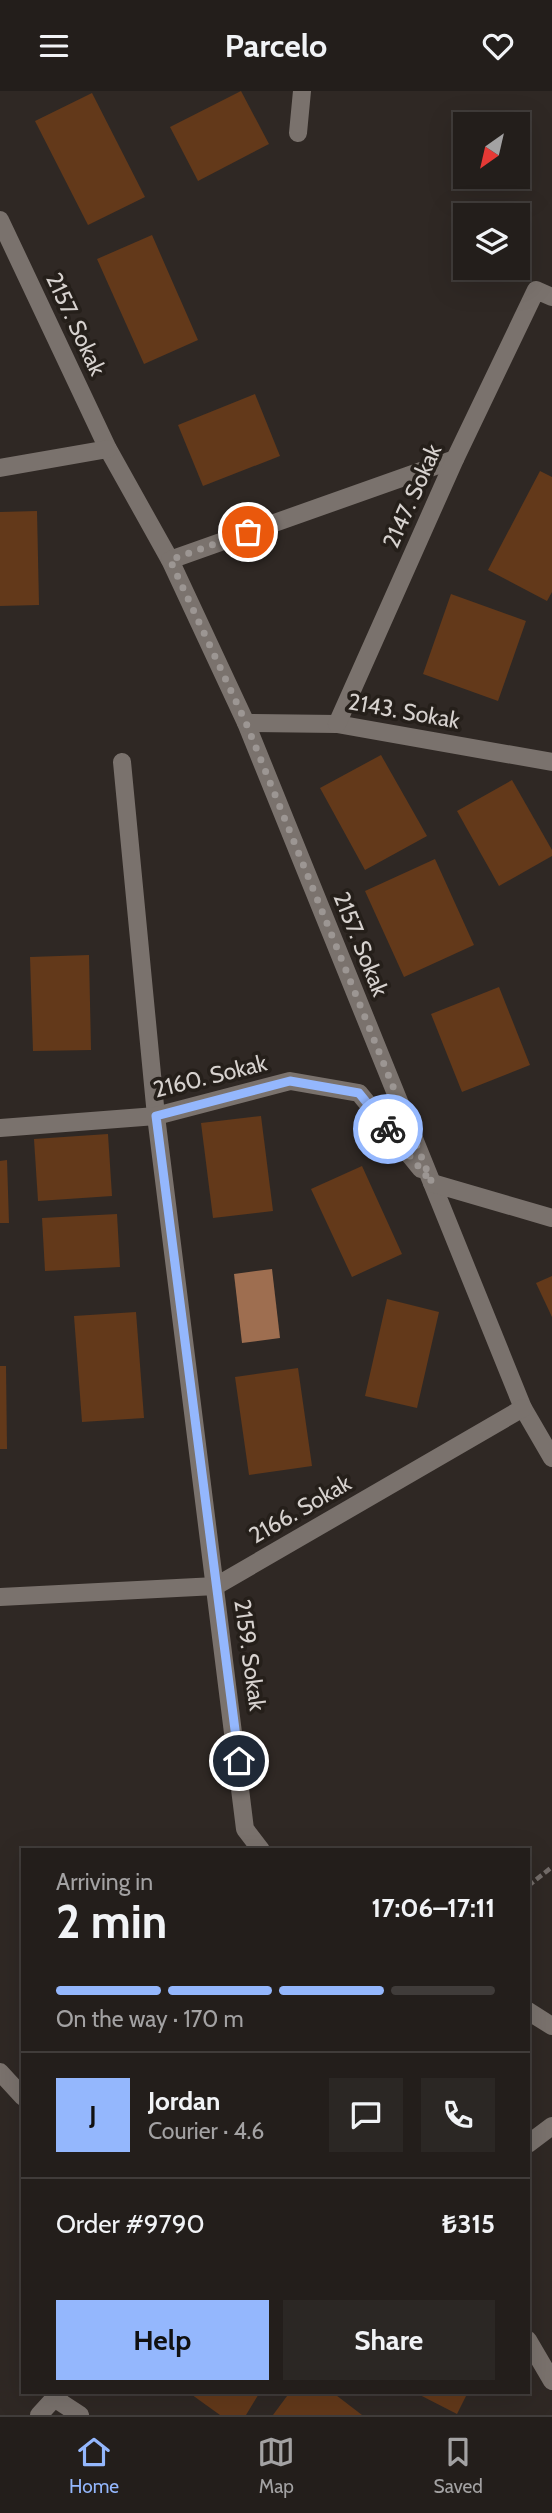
<!DOCTYPE html>
<html lang="en">
<head>
<meta charset="utf-8">
<style>
  body { margin:0; font-family:Cabin,sans-serif; background:#2b2724; color:#f1f3f6; height:100vh; display:flex; flex-direction:column; font-size:26px; white-space:nowrap }
  * { box-sizing:border-box; margin:0 }
  p { font-size:23px; color:#a3a2a3 }
  .icon { flex:none; width:38px; height:38px; fill:none; stroke:currentColor; stroke-width:2; stroke-linecap:round; stroke-linejoin:round }
  .map { position:relative; flex:1; overflow:hidden }
  .sheet { position:absolute; left:21px; top:1757px; width:509px; height:546px; display:flex; flex-direction:column; background:#231e1b; border-radius:0px; box-shadow:0 7px 28px #0002,0 0 0 2px #403c3a }
  .sheet>* { flex:none }
  .needle { width:46px; rotate:214deg }
  .tools { position:absolute; left:453px; top:21px; display:grid; gap:14px }
  .tools a { display:grid; place-items:center; width:77px; height:77px; border-radius:0px; background:#231e1b; box-shadow:0 7px 28px #0002,0 0 0 2px #403c3a; font-size:35px }
  .pin { position:absolute; display:grid; place-items:center; width:60px; height:60px; color:#fff; margin:-30px; border:4px solid #fff; border-radius:50%; box-shadow:0 2px 7px #0007 }
  .courier { position:absolute; display:grid; place-items:center; width:70px; height:70px; margin:-35px; border:5px solid #94b7fd; border-radius:50%; background:#fff; color:#222; box-shadow:0 2px 9px #0007 }
  .overview em { font-style:normal; font-weight:700 }
  .overview div { display:flex; flex-direction:column-reverse }
  .overview { display:flex; align-items:center; justify-content:space-between; height:119px; padding:0 35px }
  h1 { font-size:46px; font-weight:700; line-height:52px }
  .bar { display:grid; grid-template-columns:repeat(4,1fr); gap:10px 7px; align-content:center; height:84px; padding:0 35px }
  .bar i { height:9px; border-radius:5px; background:#403c3a }
  .bar .selected { background:#94b7fd }
  .bar p { grid-column:span 4 }
  .line { display:flex; align-items:center; gap:18px; padding:0 35px; border-top:2px solid #403c3a }
  .line div { flex:1 }
  .round { display:grid; place-items:center; flex:none; width:74px; height:74px; border-radius:0px; background:#2b2724 }
  .cta { display:flex; gap:14px; margin-top:auto; padding:14px 35px }
  .cta a { flex:1; height:80px; border-radius:0px; background:#94b7fd; color:#111; font-size:28px; font-weight:700; line-height:80px; text-align:center }
  .cta a+a { background:#2b2724; color:#f1f3f6 }
  header { display:flex; justify-content:space-between; align-items:center; height:91px; padding:0 35px; background:#231e1b; font-size:32px; font-weight:700 }
  .tabs { display:flex; justify-content:space-around; align-items:center; height:98px; border-top:2px solid #403c3a; background:#231e1b; font-size:19px; color:#a3a2a3 }
  .tabs a { display:grid; justify-items:center; gap:4px }
  .tabs .selected { color:#94b7fd }
  .map>svg:first-child { display:block }
  .water { fill:#9e6e50 }
  .building { fill:#63391a }
  .lines { fill:none; stroke-linecap:round; stroke-linejoin:round }
  .path { stroke:#736c69; stroke-width:4.5; stroke-dasharray:7 3.5; stroke-linecap:butt }
  .minor { stroke:#7a726d; stroke-width:18 }
  .done { stroke:#9c9693; stroke-width:7; stroke-dasharray:0 12.6 }
  .route { stroke:#94b7fd; stroke-width:9 }
  .labels { text-anchor:middle; stroke-width:7; stroke-linejoin:round; paint-order:stroke }
  .street-label { font-size:23px; fill:#d7d2cf; stroke:#251f1a }
</style>
</head>
<body>
<header><svg class="icon" aria-label="menu" viewBox="0 0 24 24"><path d="M4 6h16M4 12h16M4 18h16"/></svg>Parcelo<svg class="icon" aria-label="heart" viewBox="0 0 24 24"><path d="M12 20l-8-8c-3-5 5-10 8-4 3-6 11-1 8 4z"/></svg></header>
<div class="map">
<svg width="552" height="2324" viewBox="0 0 552 2324">
  <rect width="100%" height="100%" fill="#2f2824"/>
  <path class="water" d="M272,1178L280,1247L242,1252L234,1183Z"/>
  <g class="building">
    <path d="M241,0L269,53L198,90L170,36Z"/>
    <path d="M92,2L145,106L88,134L35,30Z"/>
    <path d="M152,144L198,249L144,273L97,168Z"/>
    <path d="M255,303L280,365L203,395L178,334Z"/>
    <path d="M540,380L552,386V501L547,510L488,479Z"/>
    <path d="M37,420L39,514L0,515V421Z"/>
    <path d="M451,503L526,530L498,610L423,583Z"/>
    <path d="M381,664L427,745L365,779L320,697Z"/>
    <path d="M512,689L552,759V765L499,795L457,720Z"/>
    <path d="M435,768L474,854L404,886L365,800Z"/>
    <path d="M89,864L91,959L33,960L30,866Z"/>
    <path d="M499,896L530,974L462,1001L431,923Z"/>
    <path d="M261,1025L273,1120L213,1127L201,1032Z"/>
    <path d="M108,1043L112,1105L38,1110L34,1048Z"/>
    <path d="M7,1069L9,1132H0V1070Z"/>
    <path d="M362,1075L402,1163L352,1186L311,1098Z"/>
    <path d="M117,1123L120,1176L45,1180L42,1127Z"/>
    <path d="M552,1185V1226L536,1192Z"/>
    <path d="M387,1208L439,1221L417,1317L365,1305Z"/>
    <path d="M136,1221L144,1327L82,1331L74,1225Z"/>
    <path d="M0,1275H6L7,1358H0Z"/>
    <path d="M298,1277L312,1375L249,1384L235,1286Z"/>
    <path d="M188,2301H260L246,2324H220Z"/>
    <path d="M290,2301H332L362,2324H273Z"/>
    <path d="M414,2301H468L457,2323Z"/>
  </g>
  <g class="lines">
    <path class="path" d="M528,1795L552,1776"/>
    <g class="minor">
      <path d="M298,42L302,0"/>
      <path d="M0,129L108,358L170,469L246,632L523,1317L552,1367"/>
      <path d="M0,377L108,358"/>
      <path d="M170,469L455,368"/>
      <path d="M246,632L337,633L552,671"/>
      <path d="M337,633L455,368L536,199L552,206"/>
      <path d="M122,671L156,1025L245,1738L261,1759"/>
      <path d="M0,1037L156,1025L290,990L359,1002L421,1078"/>
      <path d="M432,1092L552,1127"/>
      <path d="M0,1506L216,1495L523,1317"/>
      <path d="M528,1920L552,1935"/>
      <path d="M0,1981L23,2006"/>
      <path d="M528,2053L552,2035"/>
      <path d="M528,2249L552,2290"/>
      <path d="M54,2307L80,2324"/>
      <path d="M39,2324L60,2301"/>
    </g>
  </g>
  <g class="lines">
    <path class="done" d="M248,441L170,469L246,632L432,1092L388,1038"/>
    <path class="route" d="M239,1670L156,1025L290,990L359,1002L388,1038"/>
  </g>
  <g class="labels">
    <g class="street-label">
      <text transform="translate(76 233) rotate(65)" y="8">2157. Sokak</text>
      <text transform="translate(412 405) rotate(-66)" y="8">2147. Sokak</text>
      <text transform="translate(404 620) rotate(10)" y="8">2143. Sokak</text>
      <text transform="translate(361 853) rotate(68)" y="8">2157. Sokak</text>
      <text transform="translate(210 985) rotate(-14)" y="8">2160. Sokak</text>
      <text transform="translate(300 1418) rotate(-30)" y="8">2166. Sokak</text>
      <text transform="translate(250 1564) rotate(82)" y="8">2159. Sokak</text>
    </g>
  </g>
</svg>
<div class="tools">
<a><svg class="needle" viewBox="-14 -14 28 28"><path d="M0-13l5 13h-10z" fill="#e53935"/><path d="M0 13l5-13h-10z" fill="#a3a2a3"/></svg></a>
<a><svg class="icon" aria-label="layers" viewBox="0 0 24 24"><path d="M12 4l9 5-9 5-9-5zM3 14l9 5 9-5"/></svg></a>
</div>
<div class="pin" style="left:248px;top:441px;background:#ea580c"><svg class="icon" aria-label="bag" viewBox="0 0 24 24"><path d="M5 8h14l-1 12H6zM9 8a3 3 0 0 1 6 0"/></svg></div>
<div class="pin" style="left:239px;top:1670px;background:#1f2937"><svg class="icon" aria-label="home" viewBox="0 0 24 24"><path d="M3 11l9-7 9 7M6 9v11h12V9"/></svg></div>
<div class="courier" style="left:388px;top:1038px"><svg class="icon" aria-label="bike" viewBox="0 0 24 24"><circle cx="6" cy="16" r="4"/><circle cx="18" cy="16" r="4"/><path d="M6 16l4-8h5l3 8M10 8l3 8H6M13 5h3"/></svg></div>
<section class="sheet">
<div class="overview"><div><h1>2 min</h1><p>Arriving in</p></div><em>17:06–17:11</em></div>
<div class="bar"><i class="selected"></i><i class="selected"></i><i class="selected"></i><i></i><p>On the way · 170 m</p></div>
<div class="line" style="height:126px"><b class="round" style="background:#94b7fd;color:#111">J</b><div><b>Jordan</b><p>Courier · 4.6</p></div><a class="round"><svg class="icon" aria-label="chat" viewBox="0 0 24 24"><path d="M4 5h16v11H9l-5 4z"/></svg></a><a class="round"><svg class="icon" aria-label="phone" viewBox="0 0 24 24"><path d="M5 4h4l2 5-3 2q2 4 5 5l2-3 5 2v4C11 20 4 13 5 4z"/></svg></a></div>
<div class="line" style="height:91px"><div>Order #9790</div><b>₺315</b></div>
<div class="cta"><a>Help</a><a>Share</a></div>
</section>
</div>
<nav class="tabs">
<a class="selected"><svg class="icon" aria-label="home" viewBox="0 0 24 24"><path d="M3 11l9-7 9 7M6 9v11h12V9"/></svg>Home</a>
<a><svg class="icon" aria-label="map" viewBox="0 0 24 24"><path d="M3 6l6-2 6 2 6-2v14l-6 2-6-2-6 2zM9 4v14M15 6v14"/></svg>Map</a>
<a><svg class="icon" aria-label="saved" viewBox="0 0 24 24"><path d="M7 4h10v16l-5-4-5 4z"/></svg>Saved</a>
</nav>
</body>
</html>
